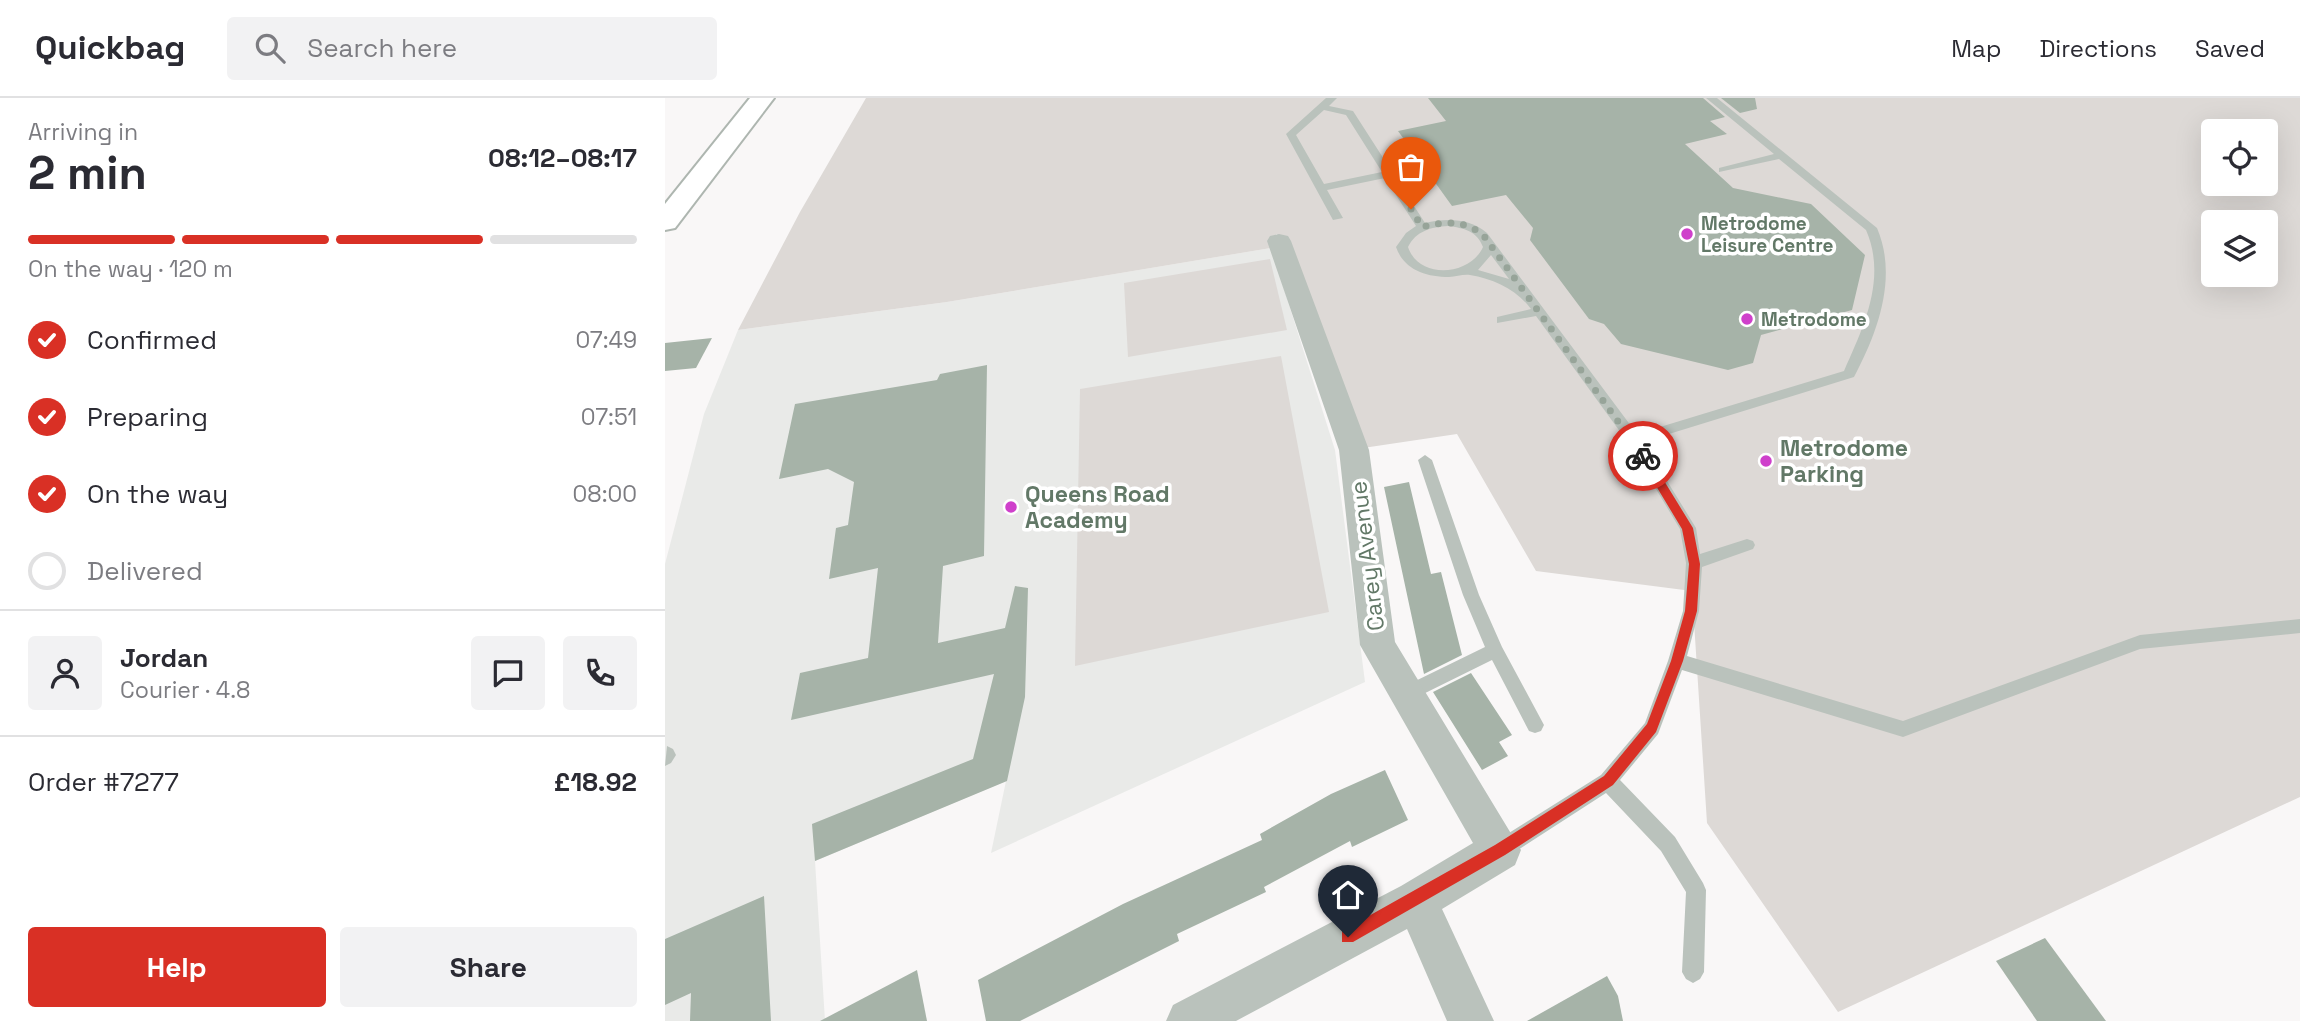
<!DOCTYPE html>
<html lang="en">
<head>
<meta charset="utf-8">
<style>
  body { margin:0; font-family:"Space Grotesk",sans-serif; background:#f2f2f3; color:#2b2b33; height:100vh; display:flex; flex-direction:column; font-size:26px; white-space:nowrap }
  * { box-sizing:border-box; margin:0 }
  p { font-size:23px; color:#7c7c81 }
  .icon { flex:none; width:38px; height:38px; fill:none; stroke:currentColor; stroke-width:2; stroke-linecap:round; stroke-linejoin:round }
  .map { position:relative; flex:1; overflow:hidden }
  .panel { display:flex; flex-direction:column; background:#fff; width:665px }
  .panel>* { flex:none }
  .buttons { position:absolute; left:1536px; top:21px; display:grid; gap:14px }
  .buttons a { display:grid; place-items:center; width:77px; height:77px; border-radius:7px; background:#fff; box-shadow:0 7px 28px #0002; font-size:35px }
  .pin { position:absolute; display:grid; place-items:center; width:60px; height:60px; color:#fff; margin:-72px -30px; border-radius:50% 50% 50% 0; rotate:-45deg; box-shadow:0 0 7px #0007 }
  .pin .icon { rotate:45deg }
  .courier { position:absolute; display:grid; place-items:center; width:70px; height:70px; margin:-35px; border:5px solid #d93025; border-radius:50%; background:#fff; color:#222; box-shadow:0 2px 9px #0007 }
  .summary em { font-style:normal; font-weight:600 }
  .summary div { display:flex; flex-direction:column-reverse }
  .summary { display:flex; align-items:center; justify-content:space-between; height:119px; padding:0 28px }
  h1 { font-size:46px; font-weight:600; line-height:52px }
  .bar { display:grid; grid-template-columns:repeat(4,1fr); gap:10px 7px; align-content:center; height:84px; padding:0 28px }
  .bar i { height:9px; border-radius:5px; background:#e1e1e2 }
  .bar .active { background:#d93025 }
  .bar p { grid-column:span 4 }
  .line { display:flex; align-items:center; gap:18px; padding:0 28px; border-top:2px solid #e1e1e2 }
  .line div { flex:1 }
  .round { display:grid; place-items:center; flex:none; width:74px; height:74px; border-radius:7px; background:#f2f2f3 }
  ol { padding:0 28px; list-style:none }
  li { display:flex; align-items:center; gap:21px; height:77px }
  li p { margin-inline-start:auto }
  li .icon { padding:7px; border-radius:50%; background:#d93025; color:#fff; stroke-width:4 }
  li:last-child { color:#7c7c81 }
  li i { width:38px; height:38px; border:4px solid #e1e1e2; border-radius:50% }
  .primary-button { display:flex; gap:14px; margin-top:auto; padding:14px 28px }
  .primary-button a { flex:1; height:80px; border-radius:7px; background:#d93025; color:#fff; font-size:28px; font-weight:600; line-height:80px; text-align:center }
  .primary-button a+a { background:#f2f2f3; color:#2b2b33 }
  header { display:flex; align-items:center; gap:42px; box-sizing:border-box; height:98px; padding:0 35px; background:#fff; border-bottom:2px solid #e1e1e2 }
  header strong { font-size:33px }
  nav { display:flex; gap:38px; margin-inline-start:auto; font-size:24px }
  .search { width:490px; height:63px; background:#f2f2f3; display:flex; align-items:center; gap:18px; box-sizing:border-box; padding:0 24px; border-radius:7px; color:#7c7c81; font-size:26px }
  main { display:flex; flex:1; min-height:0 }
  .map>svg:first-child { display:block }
  .built { fill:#e9eae8 }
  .green { fill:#ddd9d6; fill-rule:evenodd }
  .building { fill:#a6b3a8 }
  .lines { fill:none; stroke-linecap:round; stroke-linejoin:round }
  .highway-casing { stroke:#aeb6b0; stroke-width:4 }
  .lane { fill:#bac2bc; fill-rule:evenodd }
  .street { fill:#bac2bc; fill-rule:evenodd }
  .highway { fill:#fff; fill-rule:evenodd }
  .route { fill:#d93025 }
  .done { stroke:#97a499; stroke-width:7; stroke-dasharray:0 12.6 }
  .poi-dot { fill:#cf40cb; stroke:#fff; stroke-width:2.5 }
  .labels { text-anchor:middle; stroke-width:7; stroke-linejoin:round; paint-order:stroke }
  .far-poi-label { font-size:19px; font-weight:bold; fill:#627867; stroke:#fff; text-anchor:start }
  .poi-label { font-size:23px; font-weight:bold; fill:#627867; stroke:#fff; text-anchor:start }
  .street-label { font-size:23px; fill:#627867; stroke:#fff }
</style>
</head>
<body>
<header>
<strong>Quickbag</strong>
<div class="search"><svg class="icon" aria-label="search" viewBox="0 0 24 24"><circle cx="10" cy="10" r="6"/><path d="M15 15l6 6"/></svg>Search here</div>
<nav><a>Map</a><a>Directions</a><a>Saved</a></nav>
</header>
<main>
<section class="panel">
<div class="summary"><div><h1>2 min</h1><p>Arriving in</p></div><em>08:12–08:17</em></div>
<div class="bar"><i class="active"></i><i class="active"></i><i class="active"></i><i></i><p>On the way · 120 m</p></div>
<ol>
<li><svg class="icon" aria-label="check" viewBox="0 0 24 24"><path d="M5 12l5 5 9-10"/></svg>Confirmed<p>07:49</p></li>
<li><svg class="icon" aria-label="check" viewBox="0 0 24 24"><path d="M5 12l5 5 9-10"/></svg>Preparing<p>07:51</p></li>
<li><svg class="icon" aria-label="check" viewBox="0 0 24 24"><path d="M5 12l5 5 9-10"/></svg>On the way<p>08:00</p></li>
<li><i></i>Delivered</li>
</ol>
<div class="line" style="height:126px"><a class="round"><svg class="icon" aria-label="person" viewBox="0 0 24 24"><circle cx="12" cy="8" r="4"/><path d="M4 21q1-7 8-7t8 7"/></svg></a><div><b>Jordan</b><p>Courier · 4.8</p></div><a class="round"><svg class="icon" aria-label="chat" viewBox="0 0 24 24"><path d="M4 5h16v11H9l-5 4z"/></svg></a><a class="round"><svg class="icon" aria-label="phone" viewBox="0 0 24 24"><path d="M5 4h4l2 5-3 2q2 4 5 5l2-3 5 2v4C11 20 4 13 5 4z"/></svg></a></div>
<div class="line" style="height:91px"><div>Order #7277</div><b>£18.92</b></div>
<div class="primary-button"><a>Help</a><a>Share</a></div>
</section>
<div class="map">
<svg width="1635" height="923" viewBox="0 0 1635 923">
  <rect width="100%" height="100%" fill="#f9f7f7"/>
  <path class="built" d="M606,150L670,352L700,584L326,755L341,683L150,763L160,923H0V466L39,316L73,232L282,204Z"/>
  <g class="green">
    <path d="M201,0H1635V699L1173,914L1042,725L1027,493L871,473L792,336L698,350L612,136L606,141V150L282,204L73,232L135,114ZM1549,33H1601V86H1549ZM1549,124H1601V177H1549Z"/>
    <path d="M605,161L622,232L463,259L459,185Z"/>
    <path d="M616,258L664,514L410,568L415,291Z"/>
  </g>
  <g class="building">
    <path d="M763,0H1038L1060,19L1045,23L1062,36L1020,46L1068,90L1146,106L1200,157L1187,212L1096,237L1088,265L1063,272L956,246L939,226L924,221L865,142L868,130L841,97L787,108L733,33L781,23Z"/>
    <path d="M1056,0H1090L1092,11L1075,15Z"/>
    <path d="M47,240L31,270L0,273V245Z"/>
    <path d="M322,267L319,458L278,468L273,545L340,530L350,488L363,490L360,599L342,683L150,763L147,726L308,661L329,576L126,622L135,575L203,560L213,470L164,481L171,430L183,427L189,384L163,371L114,381L130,306L272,282L275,276Z"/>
    <path d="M744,384L766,476L776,474L797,557L759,576L719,389Z"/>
    <path d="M806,575L847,637L834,644L843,658L817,672L768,594Z"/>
    <path d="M720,672L743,722L687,749L685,743L599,789L601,794L512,836L514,843L355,923H321L313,882L458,806L597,742L595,736L666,696Z"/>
    <path d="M99,798L106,923H25L26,895L0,907V841Z"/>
    <path d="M1380,840L1441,923H1372L1331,863Z"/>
    <path d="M252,872L262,923H155Z"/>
    <path d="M942,878L953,898L958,923H862Z"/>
  </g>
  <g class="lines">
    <g class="highway-casing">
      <path id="highway" d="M85,0H109L10,130L0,132V106Z"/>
    </g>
    <g class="lane">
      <path d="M661,0H672L664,8L688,13L760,125C781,120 805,120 822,135L972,336L1179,273C1199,228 1222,180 1201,132L1114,61L1054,74V70L1109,56L1041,0H1052L1212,130C1233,179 1213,234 1189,279L978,344L1031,430L1035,456L1082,441L1088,443L1090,447L1088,451L1037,469L1034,513L1022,558L1238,623L1475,537L1635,521V535L1475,551L1238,639L1017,572L993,636L955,682L1010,739L1038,785L1041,792L1039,874L1035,881L1028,885L1021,881L1017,874L1021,794L996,753L941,695L842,759L835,762L828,759L825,752L828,745L936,677L980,625L1003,563L1018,513L1021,465L1015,431L964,346L871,218L832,225V219L866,211C852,192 829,181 805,177C798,176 791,179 784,179C761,179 739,172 731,149L741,135L751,128L720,80L662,92L678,120L668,122L621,36ZM659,12L681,17L717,74L659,86L631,37ZM783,128C799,130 812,133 818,149C805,178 754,182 743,149C751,133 766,129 783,128ZM826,157L844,181L813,172Z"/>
      <path d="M760,357L767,362L814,497L837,549L879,627L876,633L870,635L864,633L827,562L742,604L736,602L733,596L736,590L820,549L798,497L753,362Z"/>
      <path d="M2,648L8,651L11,657L6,665L0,668Z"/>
    </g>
    <path class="street" d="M614,136L623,138L626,143L704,352L730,544L856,752L850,767L777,811L829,923H782L742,831L571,923H501L508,907L736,788L808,745L695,547L674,352L602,143L605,138Z"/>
    <use href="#highway" class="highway"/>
  </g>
  <path class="route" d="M975,355H982L1028,430L1035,466L1032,513L1018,563L991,634L948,687L840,757L688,844H677V833L830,747L939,678L982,626L1006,563L1020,513L1024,466L1017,431L973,358Z"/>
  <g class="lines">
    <path class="done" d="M746,111L757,129C779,123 802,122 819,138L978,358"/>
  </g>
  <g class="poi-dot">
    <circle cx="1022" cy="136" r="7"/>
    <circle cx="1082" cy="221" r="7"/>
    <circle cx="1101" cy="363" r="7"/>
    <circle cx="346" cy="409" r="7"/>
  </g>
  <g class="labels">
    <g class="far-poi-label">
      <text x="1036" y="132">Metrodome<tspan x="1036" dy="22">Leisure Centre</tspan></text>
      <text x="1096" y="228">Metrodome</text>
    </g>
    <g class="poi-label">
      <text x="1115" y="358">Metrodome<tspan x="1115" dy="26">Parking</tspan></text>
      <text x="360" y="404">Queens Road<tspan x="360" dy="26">Academy</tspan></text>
    </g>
    <g class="street-label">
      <text transform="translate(702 458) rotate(-97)" y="8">Carey Avenue</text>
    </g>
  </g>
</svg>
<div class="buttons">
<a><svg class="icon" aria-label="locate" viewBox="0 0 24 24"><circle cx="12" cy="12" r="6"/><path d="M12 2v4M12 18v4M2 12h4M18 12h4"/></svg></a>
<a><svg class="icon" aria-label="layers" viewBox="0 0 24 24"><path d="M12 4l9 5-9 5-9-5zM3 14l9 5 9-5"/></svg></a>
</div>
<div class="pin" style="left:746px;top:111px;background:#ea580c"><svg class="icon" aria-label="bag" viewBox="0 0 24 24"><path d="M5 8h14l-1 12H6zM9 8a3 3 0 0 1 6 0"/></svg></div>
<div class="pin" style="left:683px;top:839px;background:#1f2937"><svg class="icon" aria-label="home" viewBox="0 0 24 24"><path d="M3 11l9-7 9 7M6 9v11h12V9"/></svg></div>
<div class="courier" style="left:978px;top:358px"><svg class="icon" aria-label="bike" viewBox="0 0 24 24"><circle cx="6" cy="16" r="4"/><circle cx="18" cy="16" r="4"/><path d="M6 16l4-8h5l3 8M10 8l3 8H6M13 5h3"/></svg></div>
</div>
</main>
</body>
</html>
